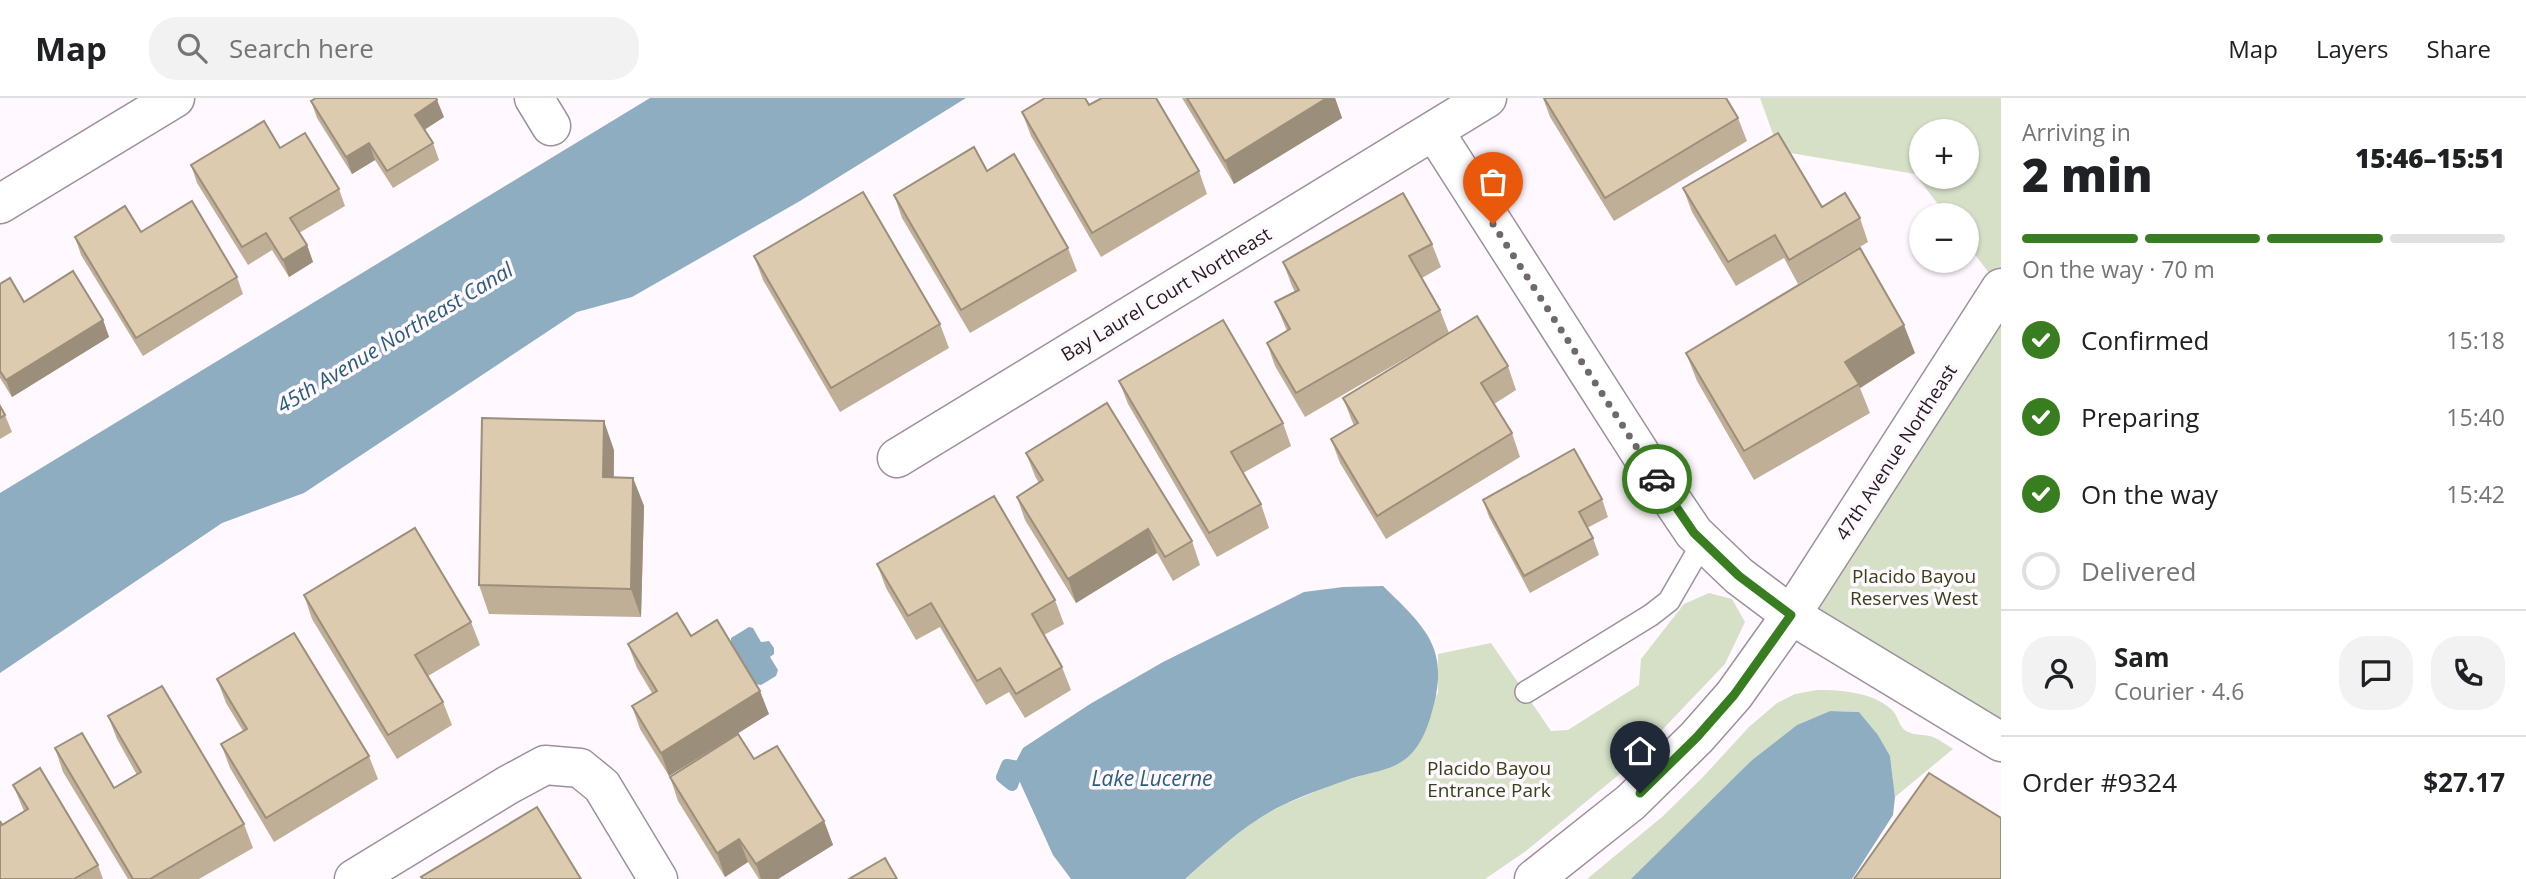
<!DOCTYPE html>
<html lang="en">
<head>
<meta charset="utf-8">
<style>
  body { margin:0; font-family:"Open Sans",sans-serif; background:#f2f2f2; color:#202124; height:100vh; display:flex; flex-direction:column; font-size:26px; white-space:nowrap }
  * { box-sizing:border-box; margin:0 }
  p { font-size:23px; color:#757577 }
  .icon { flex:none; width:38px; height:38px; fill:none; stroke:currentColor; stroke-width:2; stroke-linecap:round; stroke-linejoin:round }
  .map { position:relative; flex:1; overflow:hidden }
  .sheet { display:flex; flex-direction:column; background:#fff; width:525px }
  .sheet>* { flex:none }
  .controls { position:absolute; left:1909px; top:21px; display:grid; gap:14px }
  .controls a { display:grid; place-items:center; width:70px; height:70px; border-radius:50%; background:#fff; box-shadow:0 2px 5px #0004; font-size:35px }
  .pin { position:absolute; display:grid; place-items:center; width:60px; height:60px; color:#fff; margin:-72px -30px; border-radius:50% 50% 50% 0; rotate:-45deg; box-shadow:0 0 7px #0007 }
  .pin .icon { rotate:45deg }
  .courier { position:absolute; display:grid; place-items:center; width:70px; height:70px; margin:-35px; border:5px solid #387e21; border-radius:50%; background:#fff; color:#222; box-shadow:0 2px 9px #0007 }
  .head em { font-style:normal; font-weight:800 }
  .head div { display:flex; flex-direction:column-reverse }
  .head { display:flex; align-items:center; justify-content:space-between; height:119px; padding:0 21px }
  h1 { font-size:46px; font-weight:800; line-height:52px }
  .bar { display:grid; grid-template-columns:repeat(4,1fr); gap:10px 7px; align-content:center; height:84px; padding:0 21px }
  .bar i { height:9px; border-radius:5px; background:#e0e0e0 }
  .bar .active { background:#387e21 }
  .bar p { grid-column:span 4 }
  .line { display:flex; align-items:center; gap:18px; padding:0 21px; border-top:2px solid #e0e0e0 }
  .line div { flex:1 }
  .round { display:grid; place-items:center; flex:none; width:74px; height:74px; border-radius:28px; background:#f2f2f2 }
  ol { padding:0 21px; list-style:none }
  li { display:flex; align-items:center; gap:21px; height:77px }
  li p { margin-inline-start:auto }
  li .icon { padding:7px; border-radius:50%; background:#387e21; color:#fff; stroke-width:4 }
  li:last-child { color:#757577 }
  li i { width:38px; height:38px; border:4px solid #e0e0e0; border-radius:50% }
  header { display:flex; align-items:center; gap:42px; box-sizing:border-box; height:98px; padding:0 35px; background:#fff; border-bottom:2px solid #e0e0e0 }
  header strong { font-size:33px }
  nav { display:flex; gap:38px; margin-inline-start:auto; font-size:24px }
  .search { width:490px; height:63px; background:#f2f2f2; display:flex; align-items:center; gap:18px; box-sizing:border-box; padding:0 24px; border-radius:28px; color:#757577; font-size:26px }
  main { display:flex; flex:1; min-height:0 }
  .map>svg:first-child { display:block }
  .green { fill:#d5e0c7; fill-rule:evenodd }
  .water { fill:#8fadc0 }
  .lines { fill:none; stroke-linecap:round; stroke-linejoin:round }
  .stream { stroke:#8fadc0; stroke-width:12 }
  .lane-casing { stroke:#9e8f9d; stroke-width:24 }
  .street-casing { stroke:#9e8f9d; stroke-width:41 }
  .lane { stroke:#fff; stroke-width:21 }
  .street { stroke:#fff; stroke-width:38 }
  .wall { fill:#beaf96 }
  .shaded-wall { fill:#9b8e7a }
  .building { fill:#ddcbaf; stroke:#9b8e7a; stroke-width:2 }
  .done { stroke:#6f696e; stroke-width:7; stroke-dasharray:0 12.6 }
  .route { stroke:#387e21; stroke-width:9 }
  .labels { text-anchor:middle; stroke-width:7; stroke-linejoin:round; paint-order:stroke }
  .street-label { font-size:19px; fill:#221c21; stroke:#fff8fe }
  .park-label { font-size:19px; fill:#334315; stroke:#fff8fe }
  .water-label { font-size:21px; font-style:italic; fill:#295d7a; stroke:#fff8fe }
</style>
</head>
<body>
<header>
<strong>Map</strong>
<div class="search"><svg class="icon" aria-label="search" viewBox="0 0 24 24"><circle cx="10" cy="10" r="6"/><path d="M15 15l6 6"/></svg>Search here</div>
<nav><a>Map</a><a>Layers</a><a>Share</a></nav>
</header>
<main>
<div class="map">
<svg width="2001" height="781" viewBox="0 0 2001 781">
  <rect width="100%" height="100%" fill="#fff8fe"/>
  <g class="green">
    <path d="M1760,0H2001V644L1791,517L2001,191L1967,146V117H1946L1915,76L1779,53ZM1922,33H1967V79H1922Z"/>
    <path d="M1709,495L1732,501L1745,524L1725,566L1621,675L1526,753L1485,781H1185L1226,745L1256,722L1283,707L1332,687L1376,673L1438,595V556L1491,545L1551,633L1568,632L1639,587L1641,561L1684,506Z"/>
    <path d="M1817,592C1841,592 1872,594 1891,611C1899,618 1898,628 1906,633C1915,638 1925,636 1933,639C1940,642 1947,647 1953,651L1895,699L1890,658L1878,637L1859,614L1830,613L1797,627L1752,662L1636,778L1631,781H1587L1662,719L1702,680L1749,629L1777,605L1795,596Z"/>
  </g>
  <g class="water">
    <path d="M650,0H966L800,103L632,199L577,214L304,395L222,425L0,575V395Z"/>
    <path d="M1383,488C1427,531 1451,551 1431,617C1427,632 1418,653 1404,662C1391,672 1369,675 1353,680C1330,688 1306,696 1283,707C1246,725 1216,754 1185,781H1071L1053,757L1013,669L1023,650L1090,606L1163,564L1304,494L1343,489Z"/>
    <path d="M749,529L753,530L761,544L769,543L774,550V556L770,559L778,572L776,578L761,587L755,586L731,544V540Z"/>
    <path d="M1830,613L1859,614L1878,637L1890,658L1895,699L1893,717L1852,781H1631L1752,662L1797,627Z"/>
  </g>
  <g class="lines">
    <path class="stream" d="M1007,667L1019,669L1012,687L1002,679Z"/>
    <g class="lane-casing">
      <path id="lane" d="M1526,594L1651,517L1669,503L1703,444"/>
    </g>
    <g class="street-casing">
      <g id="street">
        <path d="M534,0L551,28"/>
        <path d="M1434,33L1642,358L1694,435L1739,478L1791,517L2001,644"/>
        <path d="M0,106L175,0"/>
        <path d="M897,360L1487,0"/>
        <path d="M354,781L508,687L545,667L580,670L602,688L658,781"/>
        <path d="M1534,781L1631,704L1697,639L1734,597L1791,517L2001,190"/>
      </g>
    </g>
    <use href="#lane" class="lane"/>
    <use href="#street" class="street"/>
  </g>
  <g class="wall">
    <path d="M1182,0H1335L1342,20L1234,86Z"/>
    <path d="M1543,0H1726L1738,20L1747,43L1614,123L1550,19Z"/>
    <path d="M311,3L444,19L424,32L433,45L439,62L393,90L375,62L352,76L317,20Z"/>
    <path d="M1089,7L1199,73L1207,96L1101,159L1031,38L1022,14Z"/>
    <path d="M280,50L339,91L345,108L299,135L307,147L313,164L289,179L272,152L248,167L197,85L191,67Z"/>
    <path d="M987,73L1068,150L1077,173L970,235L902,120L894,97Z"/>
    <path d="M1683,90L1822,109L1860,120L1868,144L1798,186L1784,160L1736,188L1692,114Z"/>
    <path d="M75,139L237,179L243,196L143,258L81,157Z"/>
    <path d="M1432,146L1441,169L1422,180L1440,212L1449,235L1508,268L1516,292L1494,306L1512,335L1520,359L1386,441L1340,365L1331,341L1354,328L1343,300L1437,242L1305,319L1275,268L1267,245L1287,233L1275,204L1295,194L1292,188L1283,164Z"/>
    <path d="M754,158L940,226L949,250L840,314L763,182Z"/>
    <path d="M0,186L24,204L103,222L109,239L12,299L0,280Z"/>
    <path d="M1686,255H1915L1860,290L1870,315L1754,382L1697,283Z"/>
    <path d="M1119,283L1283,325L1291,348L1243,375L1261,406L1269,430L1217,459L1128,306Z"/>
    <path d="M0,308L5,317L12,334L0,341Z"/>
    <path d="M614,352V379L633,380L644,408L641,519L489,516L479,487Z"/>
    <path d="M1026,355L1192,443L1200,467L1173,483L1157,455L1076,505L1025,422L1017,399L1039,385L1035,378Z"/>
    <path d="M1602,401L1608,419L1587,430L1593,440L1599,457L1530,495L1489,419L1483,402Z"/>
    <path d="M877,466L1055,502L1064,526L1044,537L1062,569L1071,592L1025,620L1009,594L986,607L940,529L916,542L886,490Z"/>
    <path d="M304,497L471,524L480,547L428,578L443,604L452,627L397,661L312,521Z"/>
    <path d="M691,538L769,616L669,678L640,631L632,608L652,595L637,570L628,546Z"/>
    <path d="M217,581L369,658L378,681L274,744L230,670L221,646L243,633L226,605Z"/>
    <path d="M108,618L244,726L253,750L199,781H128L63,674L55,650L114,690L137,677L117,641Z"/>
    <path d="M754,661L824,723L833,747L778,781H759L748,764L725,779L678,703L670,679Z"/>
    <path d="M13,687L98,767L103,781H0L2,727L24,713Z"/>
  </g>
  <g class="shaded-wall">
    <path d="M1327,0H1335L1342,20L1234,86L1225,63Z"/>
    <path d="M437,2L444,19L421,34L415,17Z"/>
    <path d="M369,45L375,62L352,76L346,59Z"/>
    <path d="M307,147L313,164L289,179L283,162Z"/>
    <path d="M103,222L109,239L12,299L6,282Z"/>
    <path d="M1904,227L1915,255L1860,290L1845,264Z"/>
    <path d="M604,323L614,352L613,407L603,379Z"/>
    <path d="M633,380L644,408L641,519L631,491Z"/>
    <path d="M1148,431L1157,455L1076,505L1068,481Z"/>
    <path d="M760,593L769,616L669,678L661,655Z"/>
    <path d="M824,723L833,747L778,781H761L756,766Z"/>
    <path d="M739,741L748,764L725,779L717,755Z"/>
  </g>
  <g class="building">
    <path d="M316,0H436L437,2L415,17L433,45L387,73L369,45L346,59L311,3Z"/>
    <path d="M1045,0H1085L1089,7L1102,0H1156L1199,73L1092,135L1022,14Z"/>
    <path d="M1187,0H1327L1225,63Z"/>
    <path d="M1544,0H1726L1738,20L1605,100Z"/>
    <path d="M264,23L280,50L305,35L339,91L290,120L307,147L283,162L266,135L242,149L191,67Z"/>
    <path d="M1778,35L1822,109L1845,95L1860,120L1789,162L1775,137L1728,164L1683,90Z"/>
    <path d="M974,49L987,73L1014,56L1068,150L961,212L894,97Z"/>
    <path d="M863,94L940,226L831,290L754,158Z"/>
    <path d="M1403,95L1432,146L1409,158L1440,212L1296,295L1267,245L1290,231L1275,204L1299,192L1283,164Z"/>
    <path d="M192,103L237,179L136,240L75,139L125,108L141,134Z"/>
    <path d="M1860,150L1904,227L1845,264L1859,286L1744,353L1686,255Z"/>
    <path d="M73,173L103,222L6,282L0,273V186L10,180L24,204Z"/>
    <path d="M1477,218L1508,268L1481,285L1512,335L1377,418L1331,341L1358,325L1343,300Z"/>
    <path d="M1223,222L1283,325L1231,354L1261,406L1209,435L1119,283Z"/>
    <path d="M1107,305L1192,443L1165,459L1148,431L1068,481L1017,399L1043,382L1026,355Z"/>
    <path d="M0,308L5,317L0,320Z"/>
    <path d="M482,320L604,323L603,379L633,380L631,491L479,487Z"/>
    <path d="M1574,351L1602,401L1579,414L1593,440L1524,478L1483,402Z"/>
    <path d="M994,398L1055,502L1032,516L1062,569L1016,596L1000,570L977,583L931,505L908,518L877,466Z"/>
    <path d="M415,430L471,524L415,557L443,604L388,637L304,497Z"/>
    <path d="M677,515L691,538L717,522L760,593L661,655L632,608L657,593L628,546Z"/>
    <path d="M294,535L369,658L266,720L221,646L247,631L217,581Z"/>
    <path d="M162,588L244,726L150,781H133L55,650L82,635L114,690L141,674L108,618Z"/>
    <path d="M738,636L754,661L777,648L824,723L756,766L739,741L717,755L670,679Z"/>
    <path d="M40,670L98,767L74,781H0V723L2,727L28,711L13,687Z"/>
    <path d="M1929,675L2001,720V781H1854Z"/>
    <path d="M537,709L581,781H423L421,779Z"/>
    <path d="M885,760L897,781H849Z"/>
  </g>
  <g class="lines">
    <path class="done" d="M1493,126L1657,381"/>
    <path class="route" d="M1640,695L1697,639L1734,597L1791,517L1739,478L1694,435L1657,381"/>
  </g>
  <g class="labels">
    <g class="street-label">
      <text transform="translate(1166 196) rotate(-31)" y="7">Bay Laurel Court Northeast</text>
      <text transform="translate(1896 354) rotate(-57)" y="7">47th Avenue Northeast</text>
    </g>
    <g class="park-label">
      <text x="1914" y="485">Placido Bayou<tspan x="1914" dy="22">Reserves West</tspan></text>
      <text x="1489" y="677">Placido Bayou<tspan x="1489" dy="22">Entrance Park</tspan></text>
    </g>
    <g class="water-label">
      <text transform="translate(395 240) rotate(-31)" y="7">45th Avenue Northeast Canal</text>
      <text x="1152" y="688">Lake Lucerne</text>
    </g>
  </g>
</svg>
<div class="controls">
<a>+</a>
<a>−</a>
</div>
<div class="pin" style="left:1493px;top:126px;background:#ea580c"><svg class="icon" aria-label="bag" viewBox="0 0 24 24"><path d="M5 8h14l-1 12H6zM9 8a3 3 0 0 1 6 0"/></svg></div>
<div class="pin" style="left:1640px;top:695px;background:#1f2937"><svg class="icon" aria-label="home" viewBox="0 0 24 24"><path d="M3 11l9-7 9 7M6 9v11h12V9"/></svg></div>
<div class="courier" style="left:1657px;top:381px"><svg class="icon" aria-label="car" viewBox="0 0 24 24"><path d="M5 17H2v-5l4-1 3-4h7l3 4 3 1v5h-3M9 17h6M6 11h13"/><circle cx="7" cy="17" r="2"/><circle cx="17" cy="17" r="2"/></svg></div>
</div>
<section class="sheet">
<div class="head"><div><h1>2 min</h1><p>Arriving in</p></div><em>15:46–15:51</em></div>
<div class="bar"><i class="active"></i><i class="active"></i><i class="active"></i><i></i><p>On the way · 70 m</p></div>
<ol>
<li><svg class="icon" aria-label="check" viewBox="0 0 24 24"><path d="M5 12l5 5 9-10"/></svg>Confirmed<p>15:18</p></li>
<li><svg class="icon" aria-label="check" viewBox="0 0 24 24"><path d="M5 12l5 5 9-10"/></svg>Preparing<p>15:40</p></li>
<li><svg class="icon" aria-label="check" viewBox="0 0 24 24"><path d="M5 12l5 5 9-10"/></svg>On the way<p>15:42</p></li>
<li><i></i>Delivered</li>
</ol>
<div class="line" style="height:126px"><a class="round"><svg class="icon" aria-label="person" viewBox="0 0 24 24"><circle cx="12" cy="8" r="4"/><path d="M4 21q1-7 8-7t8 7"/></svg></a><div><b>Sam</b><p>Courier · 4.6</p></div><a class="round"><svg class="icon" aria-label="chat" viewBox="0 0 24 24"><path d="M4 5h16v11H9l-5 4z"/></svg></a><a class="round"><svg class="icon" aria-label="phone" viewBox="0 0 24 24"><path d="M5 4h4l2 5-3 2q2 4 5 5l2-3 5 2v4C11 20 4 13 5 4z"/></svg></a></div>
<div class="line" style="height:91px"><div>Order #9324</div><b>$27.17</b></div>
</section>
</main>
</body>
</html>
